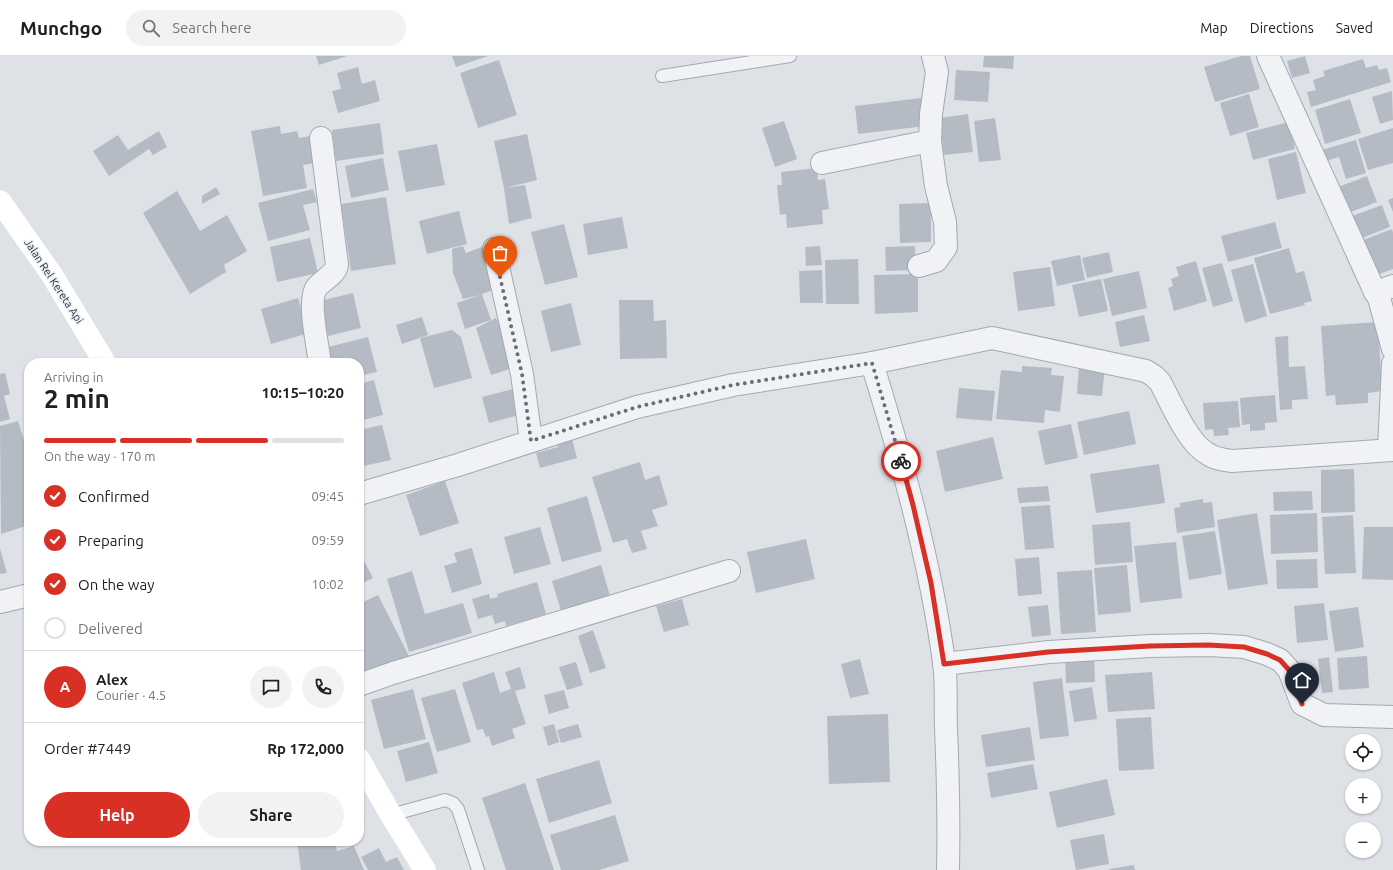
<!DOCTYPE html>
<html lang="en">
<head>
<meta charset="utf-8">
<style>
  body { margin:0; font-family:Ubuntu,sans-serif; background:#f2f2f2; color:#202124; height:100vh; display:flex; flex-direction:column; font-size:15px; white-space:nowrap }
  * { box-sizing:border-box; margin:0 }
  p { font-size:13px; color:#757577 }
  .icon { flex:none; width:22px; height:22px; fill:none; stroke:currentColor; stroke-width:2; stroke-linecap:round; stroke-linejoin:round }
  .map { position:relative; flex:1; overflow:hidden }
  .details { position:absolute; left:24px; top:302px; width:340px; height:488px; display:flex; flex-direction:column; background:#fff; border-radius:16px; box-shadow:0 1px 3px #0004 }
  .details>* { flex:none }
  .controls { position:absolute; left:1345px; top:678px; display:grid; gap:8px }
  .controls a { display:grid; place-items:center; width:36px; height:36px; border-radius:50%; background:#fff; box-shadow:0 1px 3px #0004; font-size:20px }
  .pin { position:absolute; display:grid; place-items:center; width:34px; height:34px; color:#fff; margin:-41px -17px; border-radius:50% 50% 50% 0; rotate:-45deg; box-shadow:0 0 4px #0007 }
  .pin .icon { rotate:45deg }
  .courier { position:absolute; display:grid; place-items:center; width:40px; height:40px; margin:-20px; border:3px solid #d93025; border-radius:50%; background:#fff; color:#222; box-shadow:0 1px 5px #0007 }
  .summary em { font-style:normal; font-weight:700 }
  .summary div { display:flex; flex-direction:column-reverse }
  .summary { display:flex; align-items:center; justify-content:space-between; height:68px; padding:0 20px }
  h1 { font-size:26px; font-weight:700; line-height:30px }
  .bar { display:grid; grid-template-columns:repeat(4,1fr); gap:6px 4px; align-content:center; height:48px; padding:0 20px }
  .bar i { height:5px; border-radius:3px; background:#e0e0e0 }
  .bar .selected { background:#d93025 }
  .bar p { grid-column:span 4 }
  .line { display:flex; align-items:center; gap:10px; padding:0 20px; border-top:1px solid #e0e0e0 }
  .line div { flex:1 }
  .round { display:grid; place-items:center; flex:none; width:42px; height:42px; border-radius:21px; background:#f2f2f2 }
  ol { padding:0 20px; list-style:none }
  li { display:flex; align-items:center; gap:12px; height:44px }
  li p { margin-inline-start:auto }
  li .icon { padding:4px; border-radius:50%; background:#d93025; color:#fff; stroke-width:4 }
  li:last-child { color:#757577 }
  li i { width:22px; height:22px; border:2px solid #e0e0e0; border-radius:50% }
  .cta { display:flex; gap:8px; margin-top:auto; padding:8px 20px }
  .cta a { flex:1; height:46px; border-radius:24px; background:#d93025; color:#fff; font-size:16px; font-weight:700; line-height:46px; text-align:center }
  .cta a+a { background:#f2f2f2; color:#202124 }
  header { display:flex; align-items:center; gap:24px; box-sizing:border-box; height:56px; padding:0 20px; background:#fff; border-bottom:1px solid #e0e0e0 }
  header strong { font-size:19px }
  nav { display:flex; gap:22px; margin-inline-start:auto; font-size:14px }
  .search { width:280px; height:36px; background:#f2f2f2; display:flex; align-items:center; gap:10px; box-sizing:border-box; padding:0 14px; border-radius:22px; color:#757577; font-size:15px }
  .map>svg:first-child { display:block }
  .building { fill:#b5bbc4 }
  .lines { fill:none; stroke-linecap:round; stroke-linejoin:round }
  .lane-casing { stroke:#a3a9b1; stroke-width:14 }
  .street-casing { stroke:#a3a9b1; stroke-width:24 }
  .lane { stroke:#f0f2f6; stroke-width:12 }
  .street { stroke:#f0f2f6; stroke-width:22 }
  .secondary { stroke:#fff; stroke-width:22 }
  .done { stroke:#676e79; stroke-width:4; stroke-dasharray:0 7.2 }
  .route { stroke:#d93025; stroke-width:5 }
  .labels { text-anchor:middle; stroke-width:3; stroke-linejoin:round; paint-order:stroke }
  .street-label { font-size:11px; fill:#27303e; stroke:#edf1f5 }
</style>
</head>
<body>
<header>
<strong>Munchgo</strong>
<div class="search"><svg class="icon" aria-label="search" viewBox="0 0 24 24"><circle cx="10" cy="10" r="6"/><path d="M15 15l6 6"/></svg>Search here</div>
<nav><a>Map</a><a>Directions</a><a>Saved</a></nav>
</header>
<div class="map">
<svg width="1393" height="814" viewBox="0 0 1393 814">
  <rect width="100%" height="100%" fill="#dee2e7"/>
  <g class="building">
    <path d="M316,0H347L319,9Z"/>
    <path d="M452,0H488L456,11Z"/>
    <path d="M984,0H1014L1013,13L983,11Z"/>
    <path d="M1241,0H1250L1260,33L1215,46L1204,11Z"/>
    <path d="M1305,0L1310,17L1292,22L1287,5Z"/>
    <path d="M1363,3L1366,12L1377,9L1379,14L1387,12L1391,26L1311,51L1307,36L1316,34L1313,24L1325,20L1323,15Z"/>
    <path d="M499,4L517,59L478,72L460,17Z"/>
    <path d="M358,11L362,28L375,24L380,45L338,57L332,35L341,33L337,17Z"/>
    <path d="M956,14L990,16L988,46L954,44Z"/>
    <path d="M1392,35L1393,64L1380,68L1372,41Z"/>
    <path d="M1249,38L1259,71L1230,80L1220,47Z"/>
    <path d="M921,42L925,70L858,78L855,50Z"/>
    <path d="M1350,43L1361,77L1325,88L1315,54Z"/>
    <path d="M968,58L973,96L944,99L939,62Z"/>
    <path d="M995,62L1001,104L979,106L974,65Z"/>
    <path d="M784,65L797,103L775,111L762,72Z"/>
    <path d="M1289,66L1295,93L1253,104L1246,77Z"/>
    <path d="M380,67L384,98L336,105L332,74Z"/>
    <path d="M280,70L281,78L297,75L299,82L310,80L315,107L303,109L307,132L263,140L251,75Z"/>
    <path d="M1393,72V107L1368,114L1358,83Z"/>
    <path d="M159,75L167,91L153,99L149,93L109,120L93,95L118,79L128,94Z"/>
    <path d="M527,78L537,124L505,132L525,129L532,162L509,168L504,132L494,85Z"/>
    <path d="M1356,84L1366,117L1346,123L1339,101L1322,106L1318,95Z"/>
    <path d="M437,88L445,129L406,136L398,95Z"/>
    <path d="M1296,96L1306,137L1277,144L1268,103Z"/>
    <path d="M383,102L389,134L351,142L345,110Z"/>
    <path d="M817,112L818,124L825,123L829,153L822,154L823,168L787,172L786,158L780,159L777,129H782L781,116Z"/>
    <path d="M1367,120L1377,146L1343,159L1333,133Z"/>
    <path d="M216,131L220,138L202,148V140Z"/>
    <path d="M313,133L317,146L303,149L310,174L268,185L258,147Z"/>
    <path d="M177,135L200,175L227,159L247,195L224,209L226,216L190,238L143,157Z"/>
    <path d="M386,141L396,208L351,215L341,148Z"/>
    <path d="M1393,142V156L1388,144Z"/>
    <path d="M931,147V186L900,187L899,148Z"/>
    <path d="M1382,149L1390,171L1357,184L1349,161Z"/>
    <path d="M459,155L467,188L427,198L419,165Z"/>
    <path d="M622,161L628,192L588,199L583,168Z"/>
    <path d="M1275,166L1282,192L1228,206L1221,180Z"/>
    <path d="M564,168L578,221L545,229L531,176Z"/>
    <path d="M1392,173L1393,177V213L1371,221L1358,186Z"/>
    <path d="M310,182L318,217L277,226L270,191Z"/>
    <path d="M463,190L466,197L484,190L496,233L482,238L491,264L465,273L457,247L480,239L463,243L453,217L452,193Z"/>
    <path d="M820,190L822,209L806,210L805,191Z"/>
    <path d="M915,190L916,214L886,215L885,191Z"/>
    <path d="M1289,192L1296,217L1304,215L1312,245L1304,247L1305,249L1270,258L1254,202Z"/>
    <path d="M1109,196L1113,216L1087,222L1082,202Z"/>
    <path d="M1080,199L1085,224L1057,230L1051,205Z"/>
    <path d="M858,203L859,248H826L825,204Z"/>
    <path d="M1196,205L1207,245L1174,255L1168,232L1173,230L1171,223L1179,220L1176,211Z"/>
    <path d="M1222,207L1233,245L1213,251L1202,212Z"/>
    <path d="M1253,208L1267,260L1245,267L1231,214Z"/>
    <path d="M1050,211L1055,250L1018,255L1013,216Z"/>
    <path d="M822,214L823,247H800L799,215Z"/>
    <path d="M1139,215L1147,252L1112,260L1103,223Z"/>
    <path d="M918,218V256L875,258L874,219Z"/>
    <path d="M1101,223L1108,255L1079,261L1072,229Z"/>
    <path d="M353,237L361,272L328,280L320,245Z"/>
    <path d="M298,242L309,277L271,288L261,253Z"/>
    <path d="M619,244H653L654,265L666,264L667,302L620,303Z"/>
    <path d="M571,247L581,289L551,296L541,255Z"/>
    <path d="M1144,259L1150,285L1120,291L1115,266Z"/>
    <path d="M422,261L428,279L402,288L396,269Z"/>
    <path d="M496,262L523,309L491,319L476,272Z"/>
    <path d="M1378,266L1382,335L1368,337V347L1336,349L1335,339L1326,340L1321,270Z"/>
    <path d="M452,274L461,281L472,322L434,332L420,282Z"/>
    <path d="M1288,280L1289,311L1305,310L1308,343L1292,344V353L1280,354L1275,281Z"/>
    <path d="M368,281L377,316L359,320V307H332L328,291Z"/>
    <path d="M1079,307L1105,309L1102,340L1077,338Z"/>
    <path d="M1022,310L1052,312L1051,319L1064,320L1060,356L1045,354L1044,367L996,363L1001,314L1022,316Z"/>
    <path d="M5,317L10,338L4,340L10,363L0,366V318Z"/>
    <path d="M374,324L383,359L359,365V328Z"/>
    <path d="M517,332L523,358L489,367L482,341Z"/>
    <path d="M959,332L995,335L992,365L956,362Z"/>
    <path d="M1275,339L1277,366L1265,367V374L1250,375V368L1242,369L1240,342Z"/>
    <path d="M1238,345L1240,371L1228,372L1229,379L1214,380L1213,373L1205,374L1203,347Z"/>
    <path d="M1129,355L1136,388L1084,399L1077,366Z"/>
    <path d="M18,365L29,400V469L1,478L0,370Z"/>
    <path d="M1071,368L1078,402L1045,409L1038,375Z"/>
    <path d="M382,369L391,404L359,411V374Z"/>
    <path d="M570,375L577,402L540,412L536,397L558,391L555,379Z"/>
    <path d="M993,381L1003,423L945,436L936,395Z"/>
    <path d="M640,406L645,424L659,419L668,449L652,454L658,470L641,475L647,493L632,497L627,483L613,487L592,421Z"/>
    <path d="M1159,408L1165,447L1096,457L1090,418Z"/>
    <path d="M1354,413L1355,456L1321,457V414Z"/>
    <path d="M445,425L459,467L420,480L406,439Z"/>
    <path d="M1048,430L1050,445L1019,447L1017,432Z"/>
    <path d="M1312,435L1313,454L1274,455L1273,436Z"/>
    <path d="M587,440L602,495L562,506L547,452Z"/>
    <path d="M1203,443V447L1212,446L1215,471L1177,477L1174,452L1180,451V447Z"/>
    <path d="M1050,449L1054,492L1025,494L1021,451Z"/>
    <path d="M1257,457L1268,528L1228,534L1217,464Z"/>
    <path d="M1317,457L1318,496L1271,498L1270,459Z"/>
    <path d="M1353,459L1356,517L1325,518L1322,461Z"/>
    <path d="M1130,466L1133,506L1095,509L1092,469Z"/>
    <path d="M540,471L551,508L514,518L504,481Z"/>
    <path d="M1364,471H1393V524L1362,523Z"/>
    <path d="M1215,475L1222,518L1189,524L1182,480Z"/>
    <path d="M806,483L815,523L756,537L747,496Z"/>
    <path d="M1176,486L1182,542L1140,547L1134,490Z"/>
    <path d="M472,492L482,528L452,537L444,510L457,506L454,497Z"/>
    <path d="M0,493L7,517L0,518Z"/>
    <path d="M359,495L373,522L359,529Z"/>
    <path d="M1039,501L1042,538L1018,540L1015,503Z"/>
    <path d="M1317,503L1318,532L1277,533L1276,504Z"/>
    <path d="M601,509L610,540L561,555L552,525Z"/>
    <path d="M1127,509L1131,556L1098,559L1094,512Z"/>
    <path d="M1092,514L1096,576L1061,578L1057,516Z"/>
    <path d="M412,515L425,558L463,547L472,577L409,596L387,523Z"/>
    <path d="M537,526L546,558L506,570L505,565L495,568L492,559L478,563L472,543L489,538L490,543L498,541L497,538Z"/>
    <path d="M378,539L409,600L360,625L359,623V548Z"/>
    <path d="M682,543L689,569L664,576L656,550Z"/>
    <path d="M1324,547L1328,584L1297,587L1294,550Z"/>
    <path d="M1048,549L1051,579L1032,581L1028,551Z"/>
    <path d="M1358,551L1364,591L1335,596L1329,555Z"/>
    <path d="M593,574L606,612L590,617L578,580Z"/>
    <path d="M1094,595L1095,626L1066,627L1065,597Z"/>
    <path d="M1367,600L1369,632L1339,634L1337,602Z"/>
    <path d="M1329,601L1333,636L1322,637L1318,603Z"/>
    <path d="M860,603L869,638L850,642L841,608Z"/>
    <path d="M576,606L583,629L567,634L559,611Z"/>
    <path d="M520,611L526,632L515,635L526,668L512,673L515,682L492,690L489,680L486,681L483,673L477,674L462,627L494,616L500,637L511,633L505,616Z"/>
    <path d="M1152,616L1155,653L1108,656L1105,619Z"/>
    <path d="M1062,622L1069,680L1040,683L1033,626Z"/>
    <path d="M1092,631L1097,663L1074,666L1069,635Z"/>
    <path d="M413,633L426,683L384,693L371,644Z"/>
    <path d="M455,633L471,686L437,696L421,642Z"/>
    <path d="M564,634L569,652L549,658L544,639Z"/>
    <path d="M888,658L890,726L829,728L827,660Z"/>
    <path d="M1151,661L1154,713L1119,715L1116,663Z"/>
    <path d="M554,668L559,686L548,690L543,671Z"/>
    <path d="M578,668L582,681L561,687L557,674Z"/>
    <path d="M1030,671L1035,704L986,711L981,679Z"/>
    <path d="M429,686L438,717L406,726L397,695Z"/>
    <path d="M599,704L612,747L549,767L536,723Z"/>
    <path d="M1033,708L1038,733L991,742L987,717Z"/>
    <path d="M1107,723L1115,759L1057,772L1049,736Z"/>
    <path d="M525,727L554,814H506L482,742Z"/>
    <path d="M359,749L365,763L359,767Z"/>
    <path d="M615,759L629,805L599,814H561L550,779Z"/>
    <path d="M1104,778L1109,808L1076,814L1070,784Z"/>
    <path d="M297,785H335L337,795L354,790L364,814H301Z"/>
    <path d="M379,792L386,806L397,801L404,814H368L361,801Z"/>
    <path d="M1134,809L1135,814H1110L1109,813Z"/>
  </g>
  <g class="lines">
    <g class="lane-casing">
      <g id="lane">
        <path d="M662,20L790,0"/>
        <path d="M391,759L445,744L453,747L458,753L478,814"/>
      </g>
    </g>
    <g class="street-casing">
      <g id="street">
        <path d="M1268,0L1375,236"/>
        <path d="M822,107L930,85"/>
        <path d="M494,193L522,318L531,385"/>
        <path d="M919,210L936,205L946,191L945,166L936,130L930,85L931,58L937,16L933,0"/>
        <path d="M1393,230L1385,233L1375,236L1379,242L1393,293"/>
        <path d="M320,307C318,291 307,243 317,231C324,223 335,219 337,209L321,82"/>
        <path d="M872,307C902,405 930,504 944,606C947,627 945,650 946,672C948,720 949,767 948,814"/>
        <path d="M1389,393L1393,308"/>
        <path d="M359,438L458,409L637,351L733,329L872,307L992,282L1146,315L1154,320L1160,326C1171,346 1188,388 1208,398C1215,403 1224,404 1232,405L1393,394"/>
        <path d="M0,546L29,539"/>
        <path d="M944,608L1049,596L1150,590L1209,589L1244,591L1267,598L1280,604L1289,614L1302,648L1324,659L1393,661"/>
        <path d="M359,629L393,617L729,515"/>
      </g>
    </g>
    <use href="#lane" class="lane"/>
    <use href="#street" class="street"/>
    <g class="secondary">
      <path d="M0,145L52,219L105,307"/>
      <path d="M359,703L391,759L425,814"/>
    </g>
  </g>
  <g class="lines">
    <path class="done" d="M500,221L522,318L531,385L637,351L650,348L733,329L872,307L901,405"/>
    <path class="route" d="M901,405L913,449L931,527L944,608L1048,596L1150,590L1208,589L1244,591L1267,598L1280,604L1289,614L1302,648"/>
  </g>
  <g class="labels">
    <g class="street-label">
      <text transform="translate(54 225) rotate(57)" y="4">Jalan Rel Kereta Api</text>
    </g>
  </g>
</svg>
<div class="controls">
<a><svg class="icon" aria-label="locate" viewBox="0 0 24 24"><circle cx="12" cy="12" r="6"/><path d="M12 2v4M12 18v4M2 12h4M18 12h4"/></svg></a>
<a>+</a>
<a>−</a>
</div>
<div class="pin" style="left:500px;top:221px;background:#ea580c"><svg class="icon" aria-label="bag" viewBox="0 0 24 24"><path d="M5 8h14l-1 12H6zM9 8a3 3 0 0 1 6 0"/></svg></div>
<div class="pin" style="left:1302px;top:648px;background:#1f2937"><svg class="icon" aria-label="home" viewBox="0 0 24 24"><path d="M3 11l9-7 9 7M6 9v11h12V9"/></svg></div>
<div class="courier" style="left:901px;top:405px"><svg class="icon" aria-label="bike" viewBox="0 0 24 24"><circle cx="6" cy="16" r="4"/><circle cx="18" cy="16" r="4"/><path d="M6 16l4-8h5l3 8M10 8l3 8H6M13 5h3"/></svg></div>
<section class="details">
<div class="summary"><div><h1>2 min</h1><p>Arriving in</p></div><em>10:15–10:20</em></div>
<div class="bar"><i class="selected"></i><i class="selected"></i><i class="selected"></i><i></i><p>On the way · 170 m</p></div>
<ol>
<li><svg class="icon" aria-label="check" viewBox="0 0 24 24"><path d="M5 12l5 5 9-10"/></svg>Confirmed<p>09:45</p></li>
<li><svg class="icon" aria-label="check" viewBox="0 0 24 24"><path d="M5 12l5 5 9-10"/></svg>Preparing<p>09:59</p></li>
<li><svg class="icon" aria-label="check" viewBox="0 0 24 24"><path d="M5 12l5 5 9-10"/></svg>On the way<p>10:02</p></li>
<li><i></i>Delivered</li>
</ol>
<div class="line" style="height:72px"><b class="round" style="background:#d93025;color:#fff">A</b><div><b>Alex</b><p>Courier · 4.5</p></div><a class="round"><svg class="icon" aria-label="chat" viewBox="0 0 24 24"><path d="M4 5h16v11H9l-5 4z"/></svg></a><a class="round"><svg class="icon" aria-label="phone" viewBox="0 0 24 24"><path d="M5 4h4l2 5-3 2q2 4 5 5l2-3 5 2v4C11 20 4 13 5 4z"/></svg></a></div>
<div class="line" style="height:52px"><div>Order #7449</div><b>Rp 172,000</b></div>
<div class="cta"><a>Help</a><a>Share</a></div>
</section>
</div>
</body>
</html>
